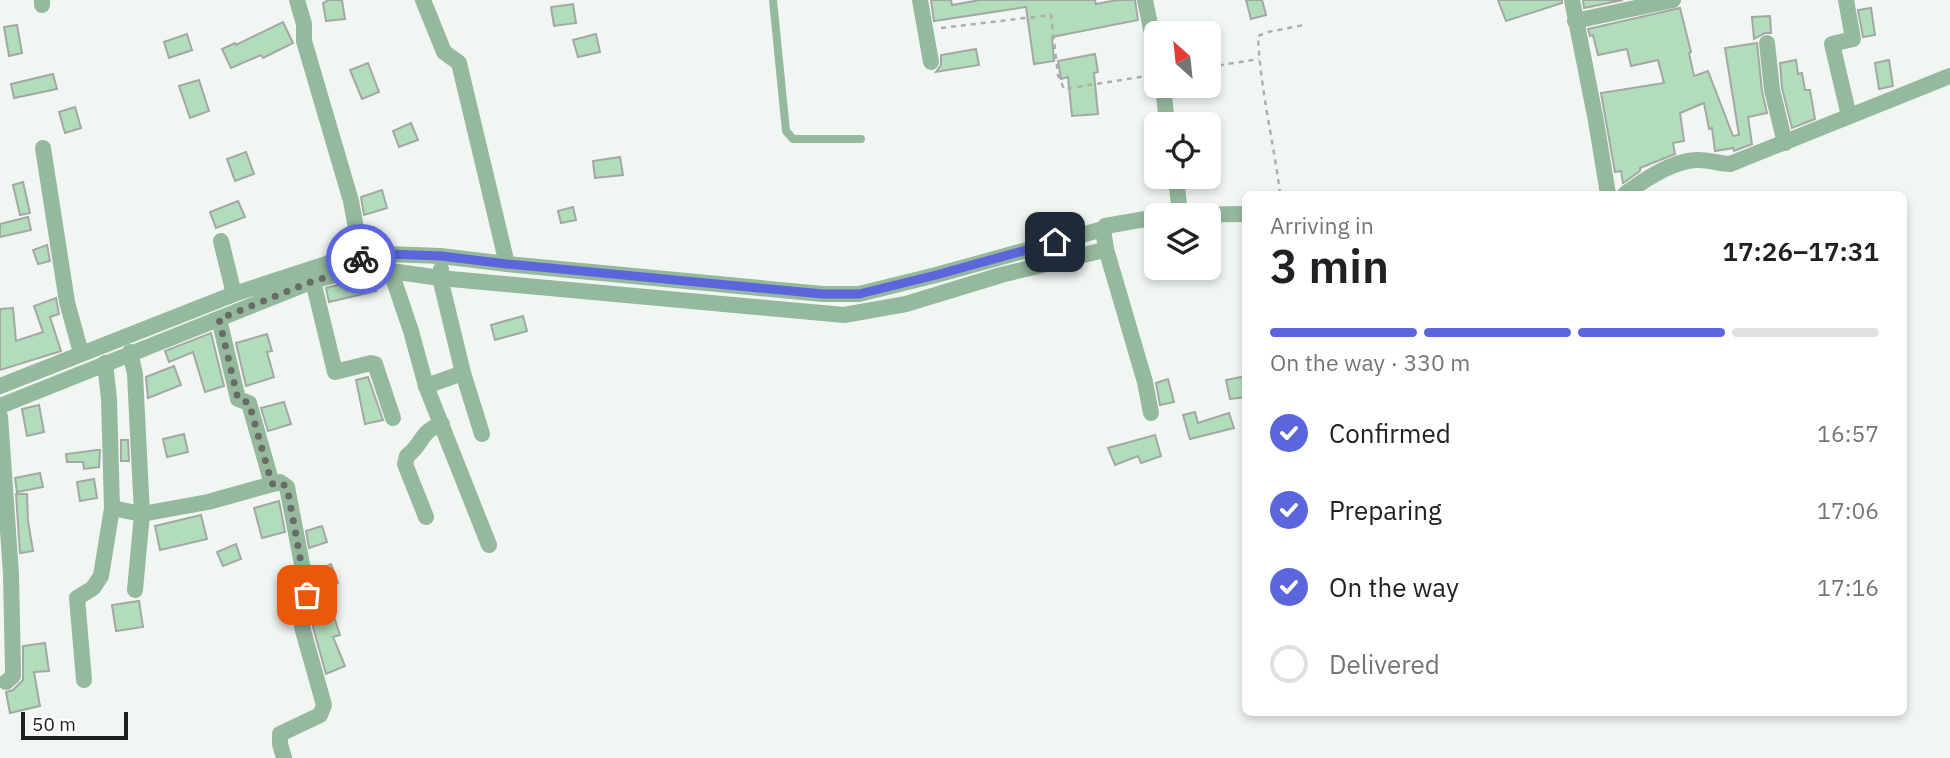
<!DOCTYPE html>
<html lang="en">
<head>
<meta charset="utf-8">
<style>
  body { margin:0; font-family:"IBM Plex Sans",sans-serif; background:#f6f6f6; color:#202124; height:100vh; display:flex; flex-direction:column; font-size:26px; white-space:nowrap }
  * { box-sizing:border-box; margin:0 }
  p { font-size:23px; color:#757577 }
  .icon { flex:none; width:38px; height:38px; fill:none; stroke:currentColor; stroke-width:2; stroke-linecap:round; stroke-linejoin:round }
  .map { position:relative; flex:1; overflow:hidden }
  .drawer { position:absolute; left:1242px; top:191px; width:665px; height:525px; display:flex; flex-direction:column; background:#fff; border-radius:10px; box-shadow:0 4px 10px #0003 }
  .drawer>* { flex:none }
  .needle { width:46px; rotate:333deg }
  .buttons { position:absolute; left:1144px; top:21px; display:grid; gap:14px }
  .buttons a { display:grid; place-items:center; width:77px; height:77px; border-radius:10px; background:#fff; box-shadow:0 4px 10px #0003; font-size:35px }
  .scale { position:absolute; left:21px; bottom:18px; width:107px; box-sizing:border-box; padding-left:7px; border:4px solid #1e201e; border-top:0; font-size:19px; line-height:24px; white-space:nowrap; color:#1e201e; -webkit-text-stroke:5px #fff; paint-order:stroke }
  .pin { position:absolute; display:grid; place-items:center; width:60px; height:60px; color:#fff; margin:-30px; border-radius:14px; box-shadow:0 4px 10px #0006 }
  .courier { position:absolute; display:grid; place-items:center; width:70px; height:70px; margin:-35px; border:5px solid #5b66dd; border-radius:50%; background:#fff; color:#222; box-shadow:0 2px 9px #0007 }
  .head em { font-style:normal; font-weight:600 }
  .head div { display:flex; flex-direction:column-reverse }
  .head { display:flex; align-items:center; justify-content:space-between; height:119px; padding:0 28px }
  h1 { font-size:46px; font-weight:600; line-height:52px }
  .bar { display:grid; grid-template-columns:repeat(4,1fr); gap:10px 7px; align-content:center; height:84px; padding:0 28px }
  .bar i { height:9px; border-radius:5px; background:#e0e0e0 }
  .bar .on { background:#5b66dd }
  .bar p { grid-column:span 4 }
  ol { padding:0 28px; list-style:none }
  li { display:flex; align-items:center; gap:21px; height:77px }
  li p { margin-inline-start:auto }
  li .icon { padding:7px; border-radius:50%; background:#5b66dd; color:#fff; stroke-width:4 }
  li:last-child { color:#757577 }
  li i { width:38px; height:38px; border:4px solid #e0e0e0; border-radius:50% }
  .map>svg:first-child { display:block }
  .building { fill:#b2ddbb; stroke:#a3a8a4; stroke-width:2 }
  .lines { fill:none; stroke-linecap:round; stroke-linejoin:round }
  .path { stroke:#acb0ac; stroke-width:2.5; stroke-dasharray:5 5; stroke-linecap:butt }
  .lane { stroke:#95b99d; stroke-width:8 }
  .street { stroke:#95b99d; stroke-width:16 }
  .done { stroke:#686b68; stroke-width:7; stroke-dasharray:0 12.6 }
  .route { stroke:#5b66dd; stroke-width:9 }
</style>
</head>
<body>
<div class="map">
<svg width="1950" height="758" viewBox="0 0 1950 758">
  <rect width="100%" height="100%" fill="#f1f6f2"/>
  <g class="building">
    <path d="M329,0H342L345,19L326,21L323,3Z"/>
    <path d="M931,0H951L952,5L980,0H1095L1096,4L1117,0H1135L1138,20L1052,37L1054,61L1034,64L1026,7L934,21Z"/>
    <path d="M1246,0H1262L1266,15L1251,19Z"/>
    <path d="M1498,0H1562V3L1506,21Z"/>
    <path d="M1583,0H1623L1584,8Z"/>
    <path d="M573,4L576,23L554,26L551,7Z"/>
    <path d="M1680,8L1691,52L1689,53L1694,76L1708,71L1733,136L1739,135L1725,48L1757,43L1762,91L1767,113L1748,117L1752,144L1734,151L1733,148L1715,151L1712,128L1709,129L1704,103L1680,113L1684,141L1673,143L1675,154L1640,168V171L1623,183L1621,171L1615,172L1601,93L1664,83L1658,60L1631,66L1627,49L1598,55L1593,35L1590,36L1588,29Z"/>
    <path d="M1871,8L1875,35L1863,37L1858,10Z"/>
    <path d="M1770,16L1771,33H1765L1754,39L1752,17Z"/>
    <path d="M283,22L293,43L263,58L261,55L231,68L222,49L235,43L236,45Z"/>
    <path d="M17,25L22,53L9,56L4,27Z"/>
    <path d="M187,34L192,50L169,58L164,42Z"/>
    <path d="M596,34L600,52L578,57L573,40Z"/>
    <path d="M976,49L979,65L936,72L941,65V55Z"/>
    <path d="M1095,54L1098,72L1094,73L1098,114L1072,116L1068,77L1061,79L1058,61Z"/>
    <path d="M1796,60L1798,74L1802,73L1805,90H1810L1815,119L1792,128L1782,88L1780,63Z"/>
    <path d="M1889,60L1893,86L1879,89L1875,63Z"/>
    <path d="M368,63L379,92L362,99L350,70Z"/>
    <path d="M53,74L57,89L14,98L11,84Z"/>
    <path d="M199,80L209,111L190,118L179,86Z"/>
    <path d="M75,107L81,128L65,133L59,112Z"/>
    <path d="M411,123L418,140L399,147L393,131Z"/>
    <path d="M246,152L254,174L235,181L227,159Z"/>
    <path d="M620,157L623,175L595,178L593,161Z"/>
    <path d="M23,182L30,213L20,215L13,185Z"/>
    <path d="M382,190L387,208L364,215L361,197Z"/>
    <path d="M238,201L245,217L216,228L210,212Z"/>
    <path d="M573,207L576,220L561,223L558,211Z"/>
    <path d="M28,217L31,230L0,237V224Z"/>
    <path d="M47,245L50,261L38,264L33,250Z"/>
    <path d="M364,278L373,279L376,291L329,302L326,288Z"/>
    <path d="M56,298L59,314L50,317L61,351L0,370V309L13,308L16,341L43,332L34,306Z"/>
    <path d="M523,316L527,331L495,340L491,325Z"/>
    <path d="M211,333L224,386L205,392L193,352L169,362L165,351Z"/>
    <path d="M267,334L272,351L267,352L274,377L246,386L236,343Z"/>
    <path d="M174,366L181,385L148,398L146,377Z"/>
    <path d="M1246,376V397L1230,399L1226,380Z"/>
    <path d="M368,377L383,420L365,424L356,380Z"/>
    <path d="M1168,379L1174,402L1160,405L1156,383Z"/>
    <path d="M284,402L291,424L268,431L261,408Z"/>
    <path d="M39,405L44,432L27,436L22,409Z"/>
    <path d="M1195,412L1198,423L1229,413L1234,428L1190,439L1183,415Z"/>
    <path d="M184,434L188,452L167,457L163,439Z"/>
    <path d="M1155,435L1161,456L1141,463L1138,456L1115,465L1108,448Z"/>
    <path d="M121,440H128L129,461H121Z"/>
    <path d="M97,450H100L99,467L84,469L83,462H67L66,454Z"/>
    <path d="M40,473L43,487L17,492L15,478Z"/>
    <path d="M94,479L97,498L80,501L77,482Z"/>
    <path d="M16,494H27L28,521L33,551L20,553Z"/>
    <path d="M279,501L285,532L262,538L254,508Z"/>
    <path d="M201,515L207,539L160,550L155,526Z"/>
    <path d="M322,526L327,542L309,548L306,531Z"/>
    <path d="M236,544L241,559L223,566L217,552Z"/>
    <path d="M331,564L338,583L318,591L314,571Z"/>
    <path d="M139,601L143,627L116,631L112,605Z"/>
    <path d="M333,614L340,635L333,637L345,666L326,674L313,627L314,621Z"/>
    <path d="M45,643L49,671L34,672L40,706L10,713L6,692L13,690L23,680V646Z"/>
  </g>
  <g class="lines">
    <g class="path">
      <path d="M941,28L1051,15L1058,75L1064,89L1153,75"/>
      <path d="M1209,67L1259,59"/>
      <path d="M1280,194C1274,142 1260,89 1258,36L1268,32L1304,25"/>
    </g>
    <path class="lane" d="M773,0L786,131L793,139H861"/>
    <g class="street">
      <path d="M42,0V5"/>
      <path d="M297,0L304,24V41L351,201L362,261"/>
      <path d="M423,0L444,52L459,63L507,264"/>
      <path d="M920,0L931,62"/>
      <path d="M1145,0L1151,29L1157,41"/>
      <path d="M1572,0L1596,121L1608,194"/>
      <path d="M1846,0L1853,39L1832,44L1849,116"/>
      <path d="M1575,21L1673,0"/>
      <path d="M1767,43L1772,90L1785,143"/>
      <path d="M1163,86L1167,124"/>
      <path d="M43,148L67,302L81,353"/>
      <path d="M1176,177L1180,215"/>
      <path d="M1625,194C1644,180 1672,161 1696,160C1708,159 1718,164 1730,164L1950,76"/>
      <path d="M1178,215L1246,214"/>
      <path d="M221,241L234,294"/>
      <path d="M1106,249L1145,382L1151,413"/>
      <path d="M441,269L440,278L463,373L482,434"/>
      <path d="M391,272L411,331L426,386L489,545"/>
      <path d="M313,281L335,372L371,363L375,364L393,418"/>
      <path d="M219,319L238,399L249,403L272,484"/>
      <path d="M130,352L135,374L142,514L208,502L280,482L287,487L308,595L302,627L324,705L320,715L280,734V744L284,758"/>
      <path d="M0,386L234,294L360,253L441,256L507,264L823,294H859L936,275L1103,229"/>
      <path d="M426,386L463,373"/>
      <path d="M0,406L313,281L363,267L440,278L844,315L906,304L1001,275L1096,252L1106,249L1103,229L1105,226L1157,217"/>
      <path d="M0,416L11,574L13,670V676L6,682"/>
      <path d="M112,508L142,514L135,590"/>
      <path d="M426,517L405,464L407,456C423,444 420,431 442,424"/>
      <path d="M84,680L77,598L93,588L101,576L112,508L109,399L105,363"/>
    </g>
  </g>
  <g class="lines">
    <path class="done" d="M307,595L287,487L280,482L272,484L249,403L238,399L219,319L313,281L363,267L361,259"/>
    <path class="route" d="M361,259L360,253L441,256L507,264L823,294H859L936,275L1055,242"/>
  </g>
</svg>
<div class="buttons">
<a><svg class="needle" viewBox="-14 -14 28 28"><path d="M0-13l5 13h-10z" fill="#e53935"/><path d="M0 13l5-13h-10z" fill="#757577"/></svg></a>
<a><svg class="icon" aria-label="locate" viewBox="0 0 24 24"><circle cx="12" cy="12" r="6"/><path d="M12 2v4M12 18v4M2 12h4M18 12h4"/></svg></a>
<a><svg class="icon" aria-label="layers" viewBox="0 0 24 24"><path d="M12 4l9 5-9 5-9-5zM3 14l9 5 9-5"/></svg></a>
</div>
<div class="scale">50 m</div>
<div class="pin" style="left:307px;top:595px;background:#ea580c"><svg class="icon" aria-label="bag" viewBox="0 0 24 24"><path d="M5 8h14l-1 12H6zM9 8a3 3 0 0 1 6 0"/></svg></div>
<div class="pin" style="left:1055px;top:242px;background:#1f2937"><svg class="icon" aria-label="home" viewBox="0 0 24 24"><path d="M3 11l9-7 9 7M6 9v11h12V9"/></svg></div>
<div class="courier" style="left:361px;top:259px"><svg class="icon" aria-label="bike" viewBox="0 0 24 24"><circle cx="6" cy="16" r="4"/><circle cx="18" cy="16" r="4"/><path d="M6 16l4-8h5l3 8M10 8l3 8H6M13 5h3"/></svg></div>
<section class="drawer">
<div class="head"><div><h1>3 min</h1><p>Arriving in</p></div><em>17:26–17:31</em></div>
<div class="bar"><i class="on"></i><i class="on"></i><i class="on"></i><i></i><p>On the way · 330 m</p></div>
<ol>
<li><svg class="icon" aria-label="check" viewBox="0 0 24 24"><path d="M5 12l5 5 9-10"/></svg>Confirmed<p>16:57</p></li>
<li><svg class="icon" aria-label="check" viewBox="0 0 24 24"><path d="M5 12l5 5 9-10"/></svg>Preparing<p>17:06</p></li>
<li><svg class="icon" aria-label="check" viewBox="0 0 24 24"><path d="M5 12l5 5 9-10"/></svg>On the way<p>17:16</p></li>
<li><i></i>Delivered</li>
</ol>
</section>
</div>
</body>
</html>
